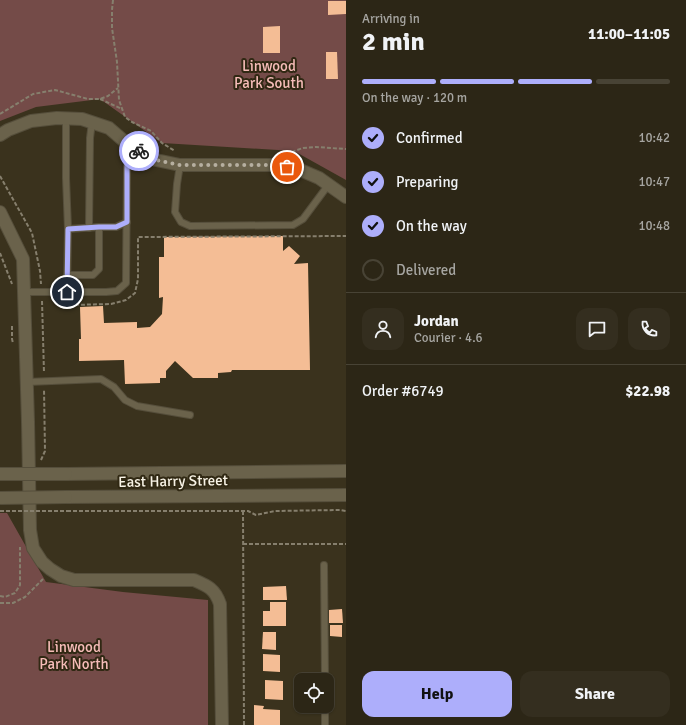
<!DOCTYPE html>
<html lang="en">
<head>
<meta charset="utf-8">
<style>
  body { margin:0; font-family:Signika,sans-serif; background:#342e1f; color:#f1f3f6; height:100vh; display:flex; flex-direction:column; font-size:15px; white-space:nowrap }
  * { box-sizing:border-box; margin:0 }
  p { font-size:13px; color:#a6a5a1 }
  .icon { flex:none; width:22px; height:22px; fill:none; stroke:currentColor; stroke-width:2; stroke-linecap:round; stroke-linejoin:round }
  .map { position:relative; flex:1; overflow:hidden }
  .sheet { display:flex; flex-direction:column; background:#2c2616; width:340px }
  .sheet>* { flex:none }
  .fabs { position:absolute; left:294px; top:673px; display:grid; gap:8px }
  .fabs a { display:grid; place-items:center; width:40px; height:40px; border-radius:8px; background:#2c2616; box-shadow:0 1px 3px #0004,0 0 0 1px #484335; font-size:20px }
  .pin { position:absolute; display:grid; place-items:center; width:34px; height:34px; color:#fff; margin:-17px; border:2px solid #fff; border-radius:50%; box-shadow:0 1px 4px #0007 }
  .courier { position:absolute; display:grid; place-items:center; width:40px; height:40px; margin:-20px; border:3px solid #adaefb; border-radius:50%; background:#fff; color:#222; box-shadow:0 1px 5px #0007 }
  .head em { font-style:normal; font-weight:700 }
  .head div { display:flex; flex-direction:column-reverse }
  .head { display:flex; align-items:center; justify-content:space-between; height:68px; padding:0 16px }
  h1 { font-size:26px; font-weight:700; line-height:30px }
  .bar { display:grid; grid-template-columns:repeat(4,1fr); gap:6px 4px; align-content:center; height:48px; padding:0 16px }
  .bar i { height:5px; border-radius:3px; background:#484335 }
  .bar .current { background:#adaefb }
  .bar p { grid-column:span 4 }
  .line { display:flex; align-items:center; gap:10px; padding:0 16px; border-top:1px solid #484335 }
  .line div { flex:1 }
  .round { display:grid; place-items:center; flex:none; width:42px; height:42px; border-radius:12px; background:#342e1f }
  ol { padding:0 16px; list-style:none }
  li { display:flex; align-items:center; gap:12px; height:44px }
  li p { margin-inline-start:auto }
  li .icon { padding:4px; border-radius:50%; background:#adaefb; color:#111; stroke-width:4 }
  li:last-child { color:#a6a5a1 }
  li i { width:22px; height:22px; border:2px solid #484335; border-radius:50% }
  .button { display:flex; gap:8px; margin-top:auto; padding:8px 16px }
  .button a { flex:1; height:46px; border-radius:12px; background:#adaefb; color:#111; font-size:16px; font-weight:700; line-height:46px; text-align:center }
  .button a+a { background:#342e1f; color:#f1f3f6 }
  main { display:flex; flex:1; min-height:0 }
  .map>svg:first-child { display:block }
  .green { fill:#744b48 }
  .building { fill:#f4bd95 }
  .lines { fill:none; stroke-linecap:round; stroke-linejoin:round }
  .lane-casing { stroke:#554e3b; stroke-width:8 }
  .street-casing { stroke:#554e3b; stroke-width:14 }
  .secondary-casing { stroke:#554e3b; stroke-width:14 }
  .path { stroke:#867f6d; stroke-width:2; stroke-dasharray:4 2; stroke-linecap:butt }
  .lane { stroke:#6a624b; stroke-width:6 }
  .street { stroke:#6a624b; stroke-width:12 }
  .secondary { stroke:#6a624b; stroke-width:12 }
  .secondary-bridge-casing { stroke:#554e3b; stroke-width:14; stroke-linecap:butt }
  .path-bridge { stroke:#867f6d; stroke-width:2; stroke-dasharray:4 2; stroke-linecap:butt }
  .secondary-bridge { stroke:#6a624b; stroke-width:12 }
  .done { stroke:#b6afa0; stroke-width:4; stroke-dasharray:0 7.2 }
  .route { stroke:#adaefb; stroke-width:5 }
  .labels { text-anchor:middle; stroke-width:4; stroke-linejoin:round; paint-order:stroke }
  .park-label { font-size:15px; fill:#f6bcb8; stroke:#302813 }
  .street-label { font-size:15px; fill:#f8f3e6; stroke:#302813 }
</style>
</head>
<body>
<main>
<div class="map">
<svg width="346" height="725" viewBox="0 0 346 725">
  <rect width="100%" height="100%" fill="#3a321d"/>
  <g class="green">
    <path d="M0,0H346V180L294,151L162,143L100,99L36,107L0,121Z"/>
    <path d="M0,513H7L46,582L123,592L208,600V725H0Z"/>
  </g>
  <g class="building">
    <path d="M328,1H346V14L328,15Z"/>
    <path d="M280,26V53H263V27Z"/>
    <path d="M326,52H337L338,79H326Z"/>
    <path d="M283,236V251L289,246L300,256L294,264L308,263L310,370H232L231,372L218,373V378H193L175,361L166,371V378H160V383L125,384L124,360L79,361V339H81L80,307L103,306L104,323L137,322V328L150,327L162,314L163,297L159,298V257H164V237Z"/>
    <path d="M286,586L287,600H263V587Z"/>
    <path d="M270,602H286V626H263V611H270Z"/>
    <path d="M342,609L343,623H329V610Z"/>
    <path d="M330,625H342V637L330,636Z"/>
    <path d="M263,632H276V650L262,649Z"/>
    <path d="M263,654L280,655V672L263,671Z"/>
    <path d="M265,680L283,681V700L265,699Z"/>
    <path d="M254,705L264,706L263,709L280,710V725H254Z"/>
  </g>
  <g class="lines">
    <g class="lane-casing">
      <g id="lane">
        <path d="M66,118V178L68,229L67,292"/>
        <path d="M180,165L177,184L175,212L181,222L190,226L293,225L303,219L329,184"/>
        <path d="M89,228L90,138L92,122"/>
        <path d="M68,229L99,227H116L127,222"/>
        <path d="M67,275H93L99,269V227"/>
        <path d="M24,292H106L117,291L126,283L127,166L131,147"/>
        <path d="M27,382L101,379L114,387L125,400L137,406L190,415"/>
        <path d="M324,565L325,680"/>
        <path d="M325,706V725"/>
      </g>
    </g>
    <g class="street-casing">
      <g id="street">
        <path d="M0,135L8,130L31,121L57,118L82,119L109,128L131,147L156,160L180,165H276L298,169L319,178L346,197"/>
        <path d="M0,212L23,259L28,422L30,530L33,548L42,562L50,569L61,576L74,580H194C208,586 215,589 220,604L222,725"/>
      </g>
    </g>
    <g class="secondary-casing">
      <g id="secondary">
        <path d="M66,474L346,471"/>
        <path d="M66,497L346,495"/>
      </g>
    </g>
    <g class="path">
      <path d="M113,0L112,10V28L117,62L119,100L125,117L132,122L151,131L162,143L175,151"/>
      <path d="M100,99L122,109"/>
      <path d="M0,114L33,94L55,90L88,99H100L108,96L118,88"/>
      <path d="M286,154L303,148L316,147L346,149"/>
      <path d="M0,176L32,233L40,271L41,284"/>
      <path d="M0,253L12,284"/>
      <path d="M42,301L44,373"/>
      <path d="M64,301L71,305L111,304L126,300L135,293L138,279V237L346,236"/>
      <path d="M12,326V339L13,343"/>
      <path d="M41,460L45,451L44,389"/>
      <path d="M67,511H248L256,515L275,511L340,510L346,511"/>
      <path d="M243,511L244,725"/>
      <path d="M243,544H346"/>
      <path d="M0,596L5,597L15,593L20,585V547"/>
      <path d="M0,603H13L25,597L43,579"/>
    </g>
    <use href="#lane" class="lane"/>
    <use href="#street" class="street"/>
    <use href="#secondary" class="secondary"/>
    <g class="secondary-bridge-casing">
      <g id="secondary-bridge">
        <path d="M0,474H66"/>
        <path d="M0,498L66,497"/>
      </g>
    </g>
    <path class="path-bridge" d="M0,511H67"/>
    <use href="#secondary-bridge" class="secondary-bridge"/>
  </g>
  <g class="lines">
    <path class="done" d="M139,151L156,160L180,165H276L287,167"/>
    <path class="route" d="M67,292L68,229L99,227H116L127,222V166L131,147L139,151"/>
  </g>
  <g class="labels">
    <g class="park-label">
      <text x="269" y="71">Linwood<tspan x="269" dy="17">Park South</tspan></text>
      <text x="74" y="652">Linwood<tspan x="74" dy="17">Park North</tspan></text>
    </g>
    <g class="street-label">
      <text transform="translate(173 481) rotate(-1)" y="5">East Harry Street</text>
    </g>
  </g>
</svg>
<div class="fabs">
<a><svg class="icon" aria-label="locate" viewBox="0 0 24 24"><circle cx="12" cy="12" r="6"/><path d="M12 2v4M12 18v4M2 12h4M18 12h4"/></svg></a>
</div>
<div class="pin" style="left:287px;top:167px;background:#ea580c"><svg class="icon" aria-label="bag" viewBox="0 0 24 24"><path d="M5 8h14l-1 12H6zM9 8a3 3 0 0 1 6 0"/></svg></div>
<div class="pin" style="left:67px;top:292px;background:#1f2937"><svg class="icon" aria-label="home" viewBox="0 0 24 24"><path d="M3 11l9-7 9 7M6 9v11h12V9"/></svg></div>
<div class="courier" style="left:139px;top:151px"><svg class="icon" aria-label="bike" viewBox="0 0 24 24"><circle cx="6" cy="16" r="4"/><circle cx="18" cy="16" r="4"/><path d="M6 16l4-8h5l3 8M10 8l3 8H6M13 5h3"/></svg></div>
</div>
<section class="sheet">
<div class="head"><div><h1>2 min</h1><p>Arriving in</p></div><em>11:00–11:05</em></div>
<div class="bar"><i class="current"></i><i class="current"></i><i class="current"></i><i></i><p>On the way · 120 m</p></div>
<ol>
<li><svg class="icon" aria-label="check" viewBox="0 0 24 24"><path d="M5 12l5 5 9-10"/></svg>Confirmed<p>10:42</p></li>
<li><svg class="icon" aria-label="check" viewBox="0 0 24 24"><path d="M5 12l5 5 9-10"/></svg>Preparing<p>10:47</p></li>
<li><svg class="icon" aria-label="check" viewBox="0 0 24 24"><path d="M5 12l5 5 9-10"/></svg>On the way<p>10:48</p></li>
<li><i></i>Delivered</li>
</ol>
<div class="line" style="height:72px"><a class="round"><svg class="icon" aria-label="person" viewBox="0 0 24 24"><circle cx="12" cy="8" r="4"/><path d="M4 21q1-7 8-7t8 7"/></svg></a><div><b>Jordan</b><p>Courier · 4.6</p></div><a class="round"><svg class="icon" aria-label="chat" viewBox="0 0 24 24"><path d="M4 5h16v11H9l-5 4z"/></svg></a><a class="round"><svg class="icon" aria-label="phone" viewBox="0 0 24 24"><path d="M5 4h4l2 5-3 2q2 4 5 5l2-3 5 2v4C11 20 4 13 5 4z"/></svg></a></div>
<div class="line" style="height:52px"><div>Order #6749</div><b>$22.98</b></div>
<div class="button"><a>Help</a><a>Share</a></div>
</section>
</main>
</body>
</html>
